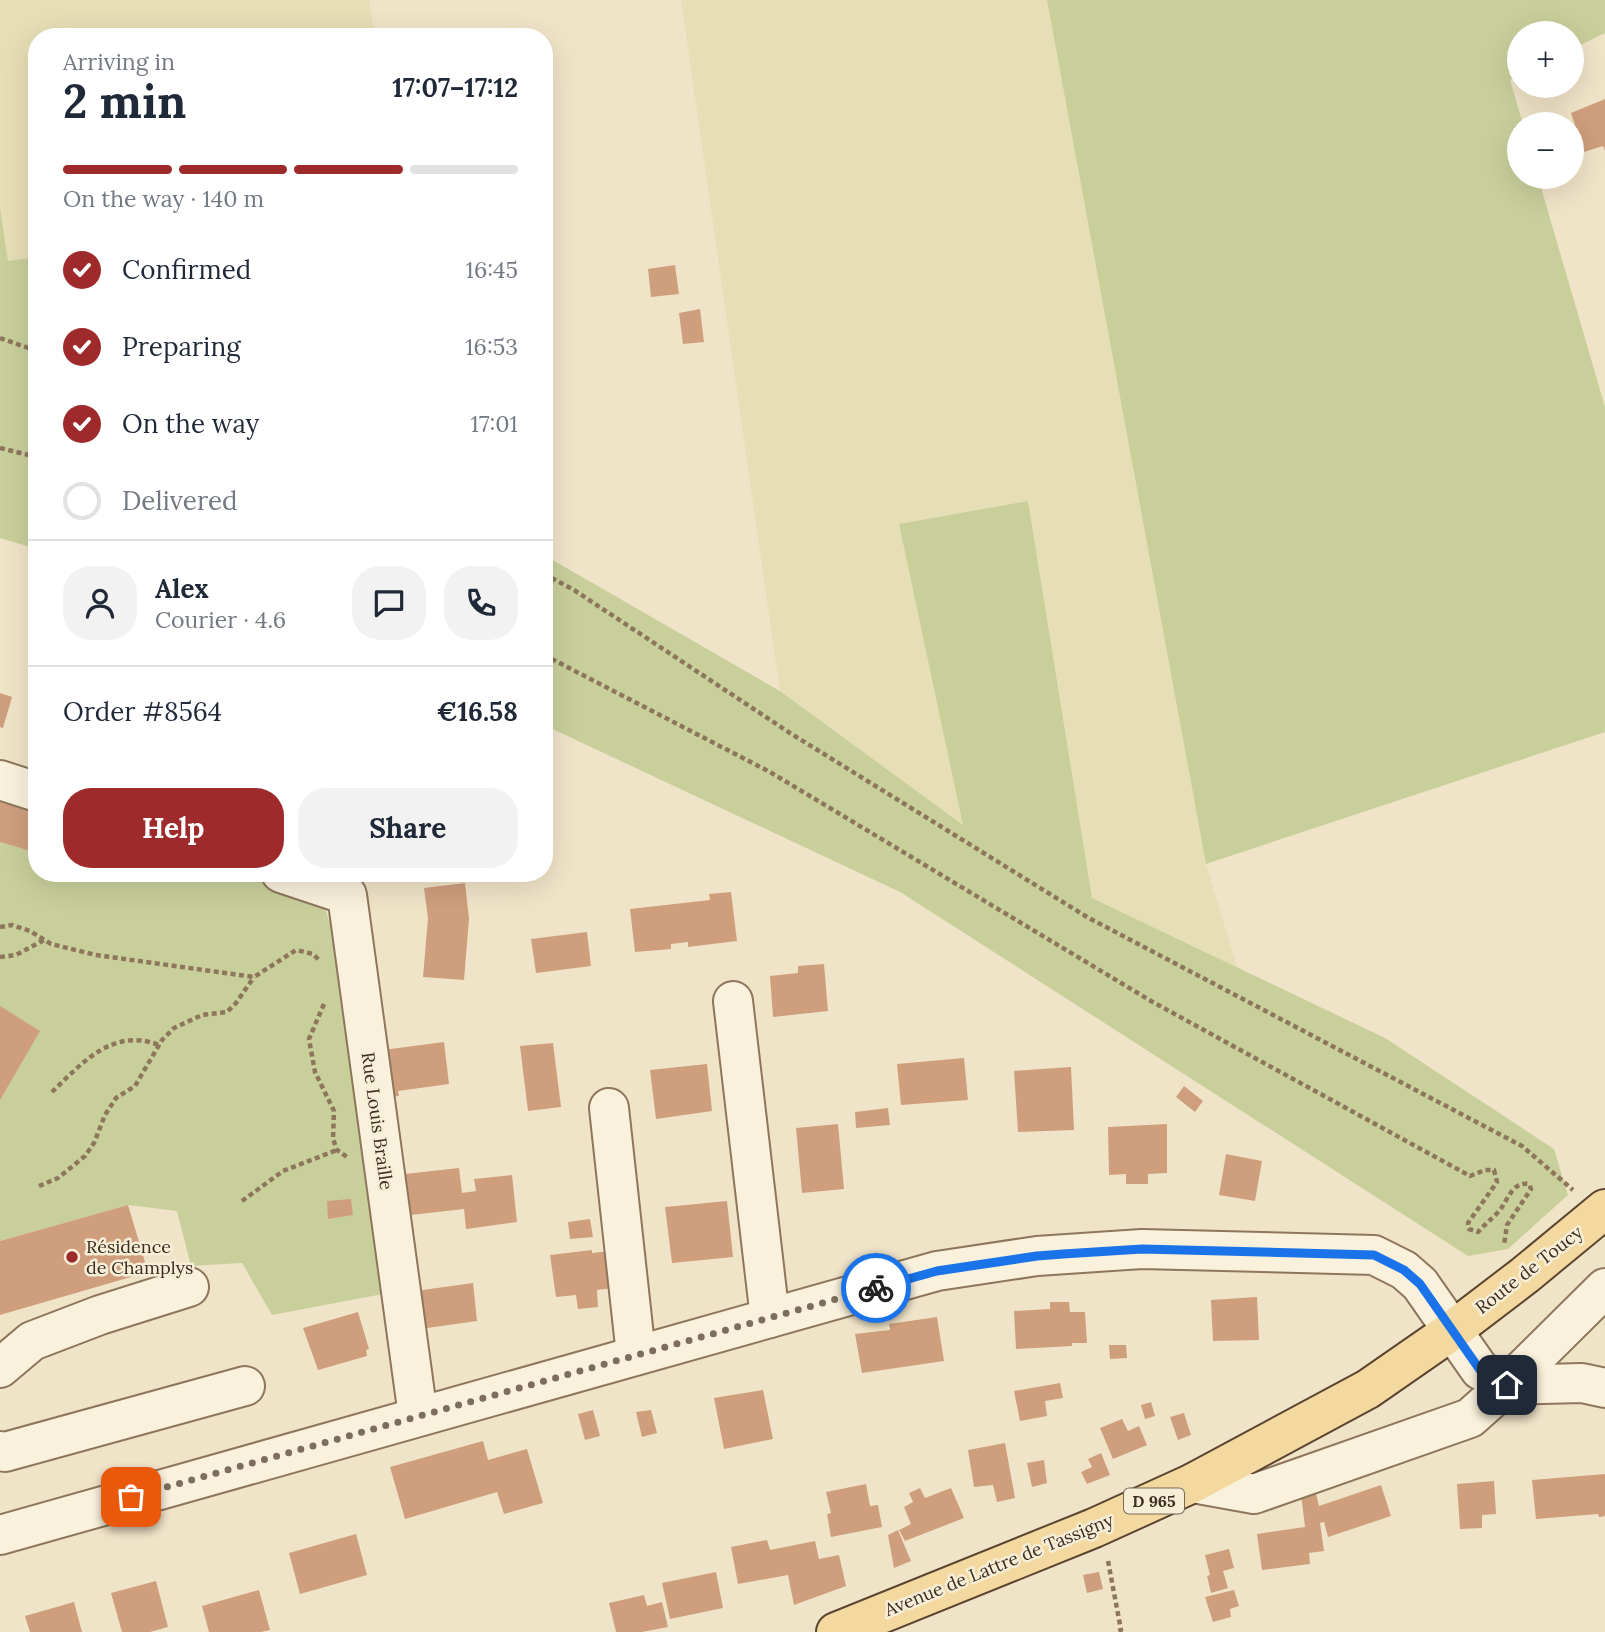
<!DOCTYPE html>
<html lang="en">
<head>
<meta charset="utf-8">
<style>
  body { margin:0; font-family:Lora,serif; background:#f2f2f3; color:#1f2937; height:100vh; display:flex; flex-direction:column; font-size:26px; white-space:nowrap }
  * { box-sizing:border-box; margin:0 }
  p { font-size:23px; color:#747a83 }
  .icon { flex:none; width:38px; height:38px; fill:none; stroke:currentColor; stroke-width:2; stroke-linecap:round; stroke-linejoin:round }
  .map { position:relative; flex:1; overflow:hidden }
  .sheet { position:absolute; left:28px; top:28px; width:525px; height:854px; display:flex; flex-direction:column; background:#fff; border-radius:28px; box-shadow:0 7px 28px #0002 }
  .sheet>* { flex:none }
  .tools { position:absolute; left:1507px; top:21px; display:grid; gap:14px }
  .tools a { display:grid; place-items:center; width:77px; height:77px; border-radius:50%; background:#fff; box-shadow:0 7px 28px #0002; font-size:35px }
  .pin { position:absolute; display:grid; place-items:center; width:60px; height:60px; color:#fff; margin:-30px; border-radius:14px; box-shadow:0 4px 10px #0006 }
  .courier { position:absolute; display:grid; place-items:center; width:70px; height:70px; margin:-35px; border:5px solid #1a73e8; border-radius:50%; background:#fff; color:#222; box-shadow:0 2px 9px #0007 }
  .headline em { font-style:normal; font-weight:700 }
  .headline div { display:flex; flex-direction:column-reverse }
  .headline { display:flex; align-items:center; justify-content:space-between; height:119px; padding:0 35px }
  h1 { font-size:46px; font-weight:700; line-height:52px }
  .bar { display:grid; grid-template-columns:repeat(4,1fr); gap:10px 7px; align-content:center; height:84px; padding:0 35px }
  .bar i { height:9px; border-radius:5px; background:#e0e1e3 }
  .bar .current { background:#9e2a2b }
  .bar p { grid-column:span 4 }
  .line { display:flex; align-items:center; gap:18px; padding:0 35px; border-top:2px solid #e0e1e3 }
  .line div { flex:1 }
  .round { display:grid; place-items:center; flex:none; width:74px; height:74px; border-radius:28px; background:#f2f2f3 }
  ol { padding:0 35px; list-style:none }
  li { display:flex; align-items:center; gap:21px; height:77px }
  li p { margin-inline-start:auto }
  li .icon { padding:7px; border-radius:50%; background:#9e2a2b; color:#fff; stroke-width:4 }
  li:last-child { color:#747a83 }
  li i { width:38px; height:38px; border:4px solid #e0e1e3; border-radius:50% }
  .button { display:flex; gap:14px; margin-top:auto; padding:14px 35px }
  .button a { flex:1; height:80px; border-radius:28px; background:#9e2a2b; color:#fff; font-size:28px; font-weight:700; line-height:80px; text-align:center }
  .button a+a { background:#f2f2f3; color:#1f2937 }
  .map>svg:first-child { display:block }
  .farmland { fill:#e6deb5 }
  .green { fill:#c9cf9b }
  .building { fill:#cf9f7d }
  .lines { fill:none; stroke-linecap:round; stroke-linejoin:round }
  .minor-casing { stroke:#8d765c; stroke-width:42 }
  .major-casing { stroke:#5b4430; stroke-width:42 }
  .path { stroke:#8d765c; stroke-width:4.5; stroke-dasharray:5 3.5; stroke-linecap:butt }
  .minor { stroke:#faf1dc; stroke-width:38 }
  .major { stroke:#f3d9a0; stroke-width:38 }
  .done { stroke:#7c6e5b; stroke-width:7; stroke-dasharray:0 12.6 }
  .route { stroke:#1a73e8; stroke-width:9 }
  .poi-dot { fill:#9e2a2b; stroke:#f7eed8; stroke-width:2.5 }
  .labels { text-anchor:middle; stroke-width:5; stroke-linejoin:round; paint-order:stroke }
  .shield { fill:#f7eed8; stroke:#756857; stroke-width:2 }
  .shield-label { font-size:16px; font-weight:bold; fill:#3d2e20 }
  .street-label { font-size:18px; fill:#3d2e20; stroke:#f7eed8 }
  .poi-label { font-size:18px; fill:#3d2e20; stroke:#f7eed8; text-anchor:start }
</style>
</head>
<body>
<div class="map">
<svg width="1605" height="1632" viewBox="0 0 1605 1632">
  <rect width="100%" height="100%" fill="#f0e4c8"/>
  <g class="farmland">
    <path d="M0,0H369L375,37H37V257L8,261L0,208Z"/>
    <path d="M681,0H1047L1206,864L1237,967L1092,898L1028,501L899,524L964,826L780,691Z"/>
  </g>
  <g class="green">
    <path d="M1047,0H1605V33L1572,49V33H1519V75L1510,80L1523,124H1519V177H1538L1605,407V732L1206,864Z"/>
    <path d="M0,208L8,261L37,257V549L0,538Z"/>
    <path d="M1028,501L1092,898L1385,1038L1554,1149L1568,1195L1508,1249L1468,1256L900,892L544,725V555L780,691L963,825L899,524Z"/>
    <path d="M0,842L37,853V873H250L292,885L326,911L351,993L383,1294L272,1315L242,1263L191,1266L177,1211L128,1205L0,1241Z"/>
  </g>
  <g class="building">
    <path d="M1605,99V151L1603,146L1584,152L1571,113Z"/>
    <path d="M675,265L679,294L651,297L648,269Z"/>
    <path d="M700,309L704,342L683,344L679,313Z"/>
    <path d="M0,693L12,697L3,728L0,727Z"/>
    <path d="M0,800L37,811V853L0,842Z"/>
    <path d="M465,883L469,919L464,980L423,977L428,918L424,888Z"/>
    <path d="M731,892L737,941L688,947V942L671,944V949L635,952L630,909L710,900L709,894Z"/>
    <path d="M587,932L591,966L536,973L531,939Z"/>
    <path d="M824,964L828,1011L773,1017L770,976L798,973V966Z"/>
    <path d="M0,1006L40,1031L0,1100Z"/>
    <path d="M444,1042L449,1084L398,1091L399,1096L382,1098L375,1051Z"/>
    <path d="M553,1043L561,1107L528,1111L520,1046Z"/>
    <path d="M964,1058L968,1100L901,1105L897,1064Z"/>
    <path d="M707,1064L712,1111L656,1119L650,1070Z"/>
    <path d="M1071,1067L1074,1130L1018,1132L1014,1071Z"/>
    <path d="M1184,1086L1203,1101L1195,1112L1176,1097Z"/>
    <path d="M888,1108L890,1125L856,1128L855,1112Z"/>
    <path d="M838,1124L844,1189L802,1193L796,1128Z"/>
    <path d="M1167,1124V1173L1148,1174V1184H1126V1174L1109,1175L1108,1127Z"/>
    <path d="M1226,1154L1262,1161L1255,1201L1219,1195Z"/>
    <path d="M459,1168L462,1193L476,1191L474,1179L512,1175L517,1222L466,1229L464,1209L411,1215L405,1174Z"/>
    <path d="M351,1199L353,1215L328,1219L327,1201Z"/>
    <path d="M727,1201L733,1257L672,1263L665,1207Z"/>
    <path d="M128,1205L148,1272L0,1315V1241Z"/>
    <path d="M590,1219L593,1237L570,1239L568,1222Z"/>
    <path d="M592,1250V1253L610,1251L614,1288L597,1290L598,1307L578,1309L576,1295L556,1297L550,1255Z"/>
    <path d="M473,1283L477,1321L413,1330L408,1292Z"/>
    <path d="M1257,1297L1259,1340L1213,1341L1211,1300Z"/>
    <path d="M1050,1302H1069L1070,1312H1085L1087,1343H1072V1346L1016,1349L1014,1311L1050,1309Z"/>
    <path d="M358,1312L369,1349L366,1350L367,1356L318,1370L303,1328Z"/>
    <path d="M937,1317L944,1361L862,1373L855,1334L890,1330L889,1324Z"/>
    <path d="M1109,1345H1126L1127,1358L1110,1359Z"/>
    <path d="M1060,1383L1063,1398L1045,1401L1047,1416L1020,1421L1014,1391Z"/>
    <path d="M763,1390L773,1439L724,1449L714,1398Z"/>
    <path d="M1151,1402L1155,1416L1145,1419L1141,1405Z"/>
    <path d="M593,1410L600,1436L585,1440L578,1414Z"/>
    <path d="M651,1410L657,1433L642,1437L636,1412Z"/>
    <path d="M1184,1413L1191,1435L1178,1440L1170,1417Z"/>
    <path d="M1122,1419L1128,1431L1139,1426L1147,1445L1113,1459L1100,1428Z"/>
    <path d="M483,1441L488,1460L527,1449L543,1503L504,1514L497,1492L405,1519L390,1467Z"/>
    <path d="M1005,1443L1015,1498L997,1502L993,1485L974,1487L968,1450Z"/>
    <path d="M1101,1453L1110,1475L1087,1484L1081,1472L1092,1467L1088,1459Z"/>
    <path d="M1044,1460L1047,1483L1032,1487L1027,1463Z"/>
    <path d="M1605,1474V1516L1599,1517L1598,1514L1536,1519L1532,1480Z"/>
    <path d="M1494,1481L1496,1514L1482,1515V1528L1460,1529L1457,1484Z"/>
    <path d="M866,1484L870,1506L878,1505L882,1527L831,1537L827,1514L831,1513L826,1492Z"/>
    <path d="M1381,1485L1391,1516L1328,1537L1324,1522L1320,1523L1324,1551L1309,1553L1310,1564L1262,1570L1257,1534L1305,1527L1301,1494L1315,1490L1319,1506Z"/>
    <path d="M920,1488L925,1498L951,1488L964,1518L905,1541L899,1530L911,1524L904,1507L913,1502L909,1493Z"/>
    <path d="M898,1530L911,1561L894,1568L888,1535Z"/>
    <path d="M356,1534L367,1575L300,1594L289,1553Z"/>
    <path d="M767,1540L770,1550L815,1541L819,1559L839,1555L846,1586L794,1605L788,1575L738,1584L731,1547Z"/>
    <path d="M1229,1549L1234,1568L1223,1571L1228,1588L1211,1593L1207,1576L1210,1575L1205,1555Z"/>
    <path d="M716,1572L723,1608L670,1619L662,1583Z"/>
    <path d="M1099,1572L1103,1589L1087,1593L1083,1575Z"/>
    <path d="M156,1581L168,1627L150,1632H122L111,1593Z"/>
    <path d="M259,1590L270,1630L261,1632H209L202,1606Z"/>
    <path d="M1234,1590L1239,1606L1230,1609L1231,1617L1213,1622L1205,1597Z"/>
    <path d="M644,1595L647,1606L662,1602L668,1627L642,1632H616L609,1603Z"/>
    <path d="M74,1602L82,1632H30L25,1616Z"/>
  </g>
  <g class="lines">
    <g class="minor-casing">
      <g id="minor">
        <path d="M0,780L37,792"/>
        <path d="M281,873L347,895L418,1416"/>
        <path d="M733,1001L770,1318"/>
        <path d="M609,1108L636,1355"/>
        <path d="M0,1368L32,1341L100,1315L189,1287"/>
        <path d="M0,1451L5,1452L245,1386"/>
        <path d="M1193,1483L1254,1494L1470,1418L1507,1385L1605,1288"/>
        <path d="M0,1535L937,1271L1037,1256L1142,1249L1374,1255L1404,1270L1420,1284L1480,1370L1507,1385L1582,1383L1605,1388"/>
      </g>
    </g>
    <g class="major-casing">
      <path id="major" d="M836,1632L1094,1528L1193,1483L1368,1389L1453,1330L1525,1275L1605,1209"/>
    </g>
    <g class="path">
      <path d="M0,338L37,351"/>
      <path d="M0,448L37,457"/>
      <path d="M544,574L574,590L790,733L1087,917L1522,1146L1573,1190"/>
      <path d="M544,655L770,772L1151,1001L1470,1176L1485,1170H1494L1497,1182L1468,1223L1469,1229L1478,1232C1485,1224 1493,1218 1500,1210C1508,1199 1513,1181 1529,1184L1531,1189L1507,1225L1504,1245"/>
      <path d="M0,927L12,925L30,931L51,944L96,955L254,977L296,950L313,954L319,960"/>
      <path d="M0,957L16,955L44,940"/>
      <path d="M324,1004L309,1039L315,1072L334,1111L333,1139L337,1150L347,1157"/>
      <path d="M52,1092C82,1063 113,1027 159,1045"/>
      <path d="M39,1186L58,1178L85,1156L94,1143L105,1115L116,1098L135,1086L162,1040L174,1028L202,1015L227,1012L236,1003L254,977"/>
      <path d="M242,1201L283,1171L337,1150"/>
      <path d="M1108,1561L1121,1630L1115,1632"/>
    </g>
    <use href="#minor" class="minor"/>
    <use href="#major" class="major"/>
  </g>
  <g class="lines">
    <path class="done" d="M131,1497L876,1288"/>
    <path class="route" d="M876,1288L937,1271L1037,1256L1063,1254L1142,1249L1374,1255L1404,1270L1420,1284L1480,1370L1507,1385"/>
  </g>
  <circle class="poi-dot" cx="72" cy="1257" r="7"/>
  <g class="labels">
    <rect class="shield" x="1124" y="1488.5" width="60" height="25" rx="5"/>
    <g class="shield-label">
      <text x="1154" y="1507">D 965</text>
    </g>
    <g class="street-label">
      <text transform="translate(377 1121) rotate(82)" y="6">Rue Louis Braille</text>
      <text transform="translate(1529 1270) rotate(-38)" y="6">Route de Toucy</text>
      <text transform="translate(999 1565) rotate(-22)" y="6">Avenue de Lattre de Tassigny</text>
    </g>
    <g class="poi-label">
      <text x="86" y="1253">Résidence<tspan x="86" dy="21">de Champlys</tspan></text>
    </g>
  </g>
</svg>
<div class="tools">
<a>+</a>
<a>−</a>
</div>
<div class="pin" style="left:131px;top:1497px;background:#ea580c"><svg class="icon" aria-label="bag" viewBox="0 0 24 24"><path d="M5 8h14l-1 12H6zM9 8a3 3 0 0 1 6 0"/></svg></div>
<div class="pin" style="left:1507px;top:1385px;background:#1f2937"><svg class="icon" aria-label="home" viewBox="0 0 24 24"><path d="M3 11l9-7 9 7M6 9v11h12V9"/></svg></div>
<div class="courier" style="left:876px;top:1288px"><svg class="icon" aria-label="bike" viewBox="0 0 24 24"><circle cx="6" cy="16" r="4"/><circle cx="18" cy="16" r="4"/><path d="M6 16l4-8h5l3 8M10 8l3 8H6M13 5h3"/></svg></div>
<section class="sheet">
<div class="headline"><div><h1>2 min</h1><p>Arriving in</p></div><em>17:07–17:12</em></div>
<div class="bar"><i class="current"></i><i class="current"></i><i class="current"></i><i></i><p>On the way · 140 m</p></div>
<ol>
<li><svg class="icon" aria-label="check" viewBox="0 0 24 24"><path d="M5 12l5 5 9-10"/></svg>Confirmed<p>16:45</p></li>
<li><svg class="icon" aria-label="check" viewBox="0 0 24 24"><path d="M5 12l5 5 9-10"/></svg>Preparing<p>16:53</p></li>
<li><svg class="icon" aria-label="check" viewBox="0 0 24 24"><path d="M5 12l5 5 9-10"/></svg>On the way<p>17:01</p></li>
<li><i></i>Delivered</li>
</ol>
<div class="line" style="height:126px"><a class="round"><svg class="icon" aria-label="person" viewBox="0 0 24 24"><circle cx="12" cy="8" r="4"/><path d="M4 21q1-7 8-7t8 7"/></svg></a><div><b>Alex</b><p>Courier · 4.6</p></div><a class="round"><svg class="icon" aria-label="chat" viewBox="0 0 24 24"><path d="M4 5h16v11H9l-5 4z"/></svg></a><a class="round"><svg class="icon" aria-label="phone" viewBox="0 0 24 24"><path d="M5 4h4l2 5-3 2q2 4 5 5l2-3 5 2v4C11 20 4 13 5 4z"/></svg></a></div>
<div class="line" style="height:91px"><div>Order #8564</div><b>€16.58</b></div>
<div class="button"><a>Help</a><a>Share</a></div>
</section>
</div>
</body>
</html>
